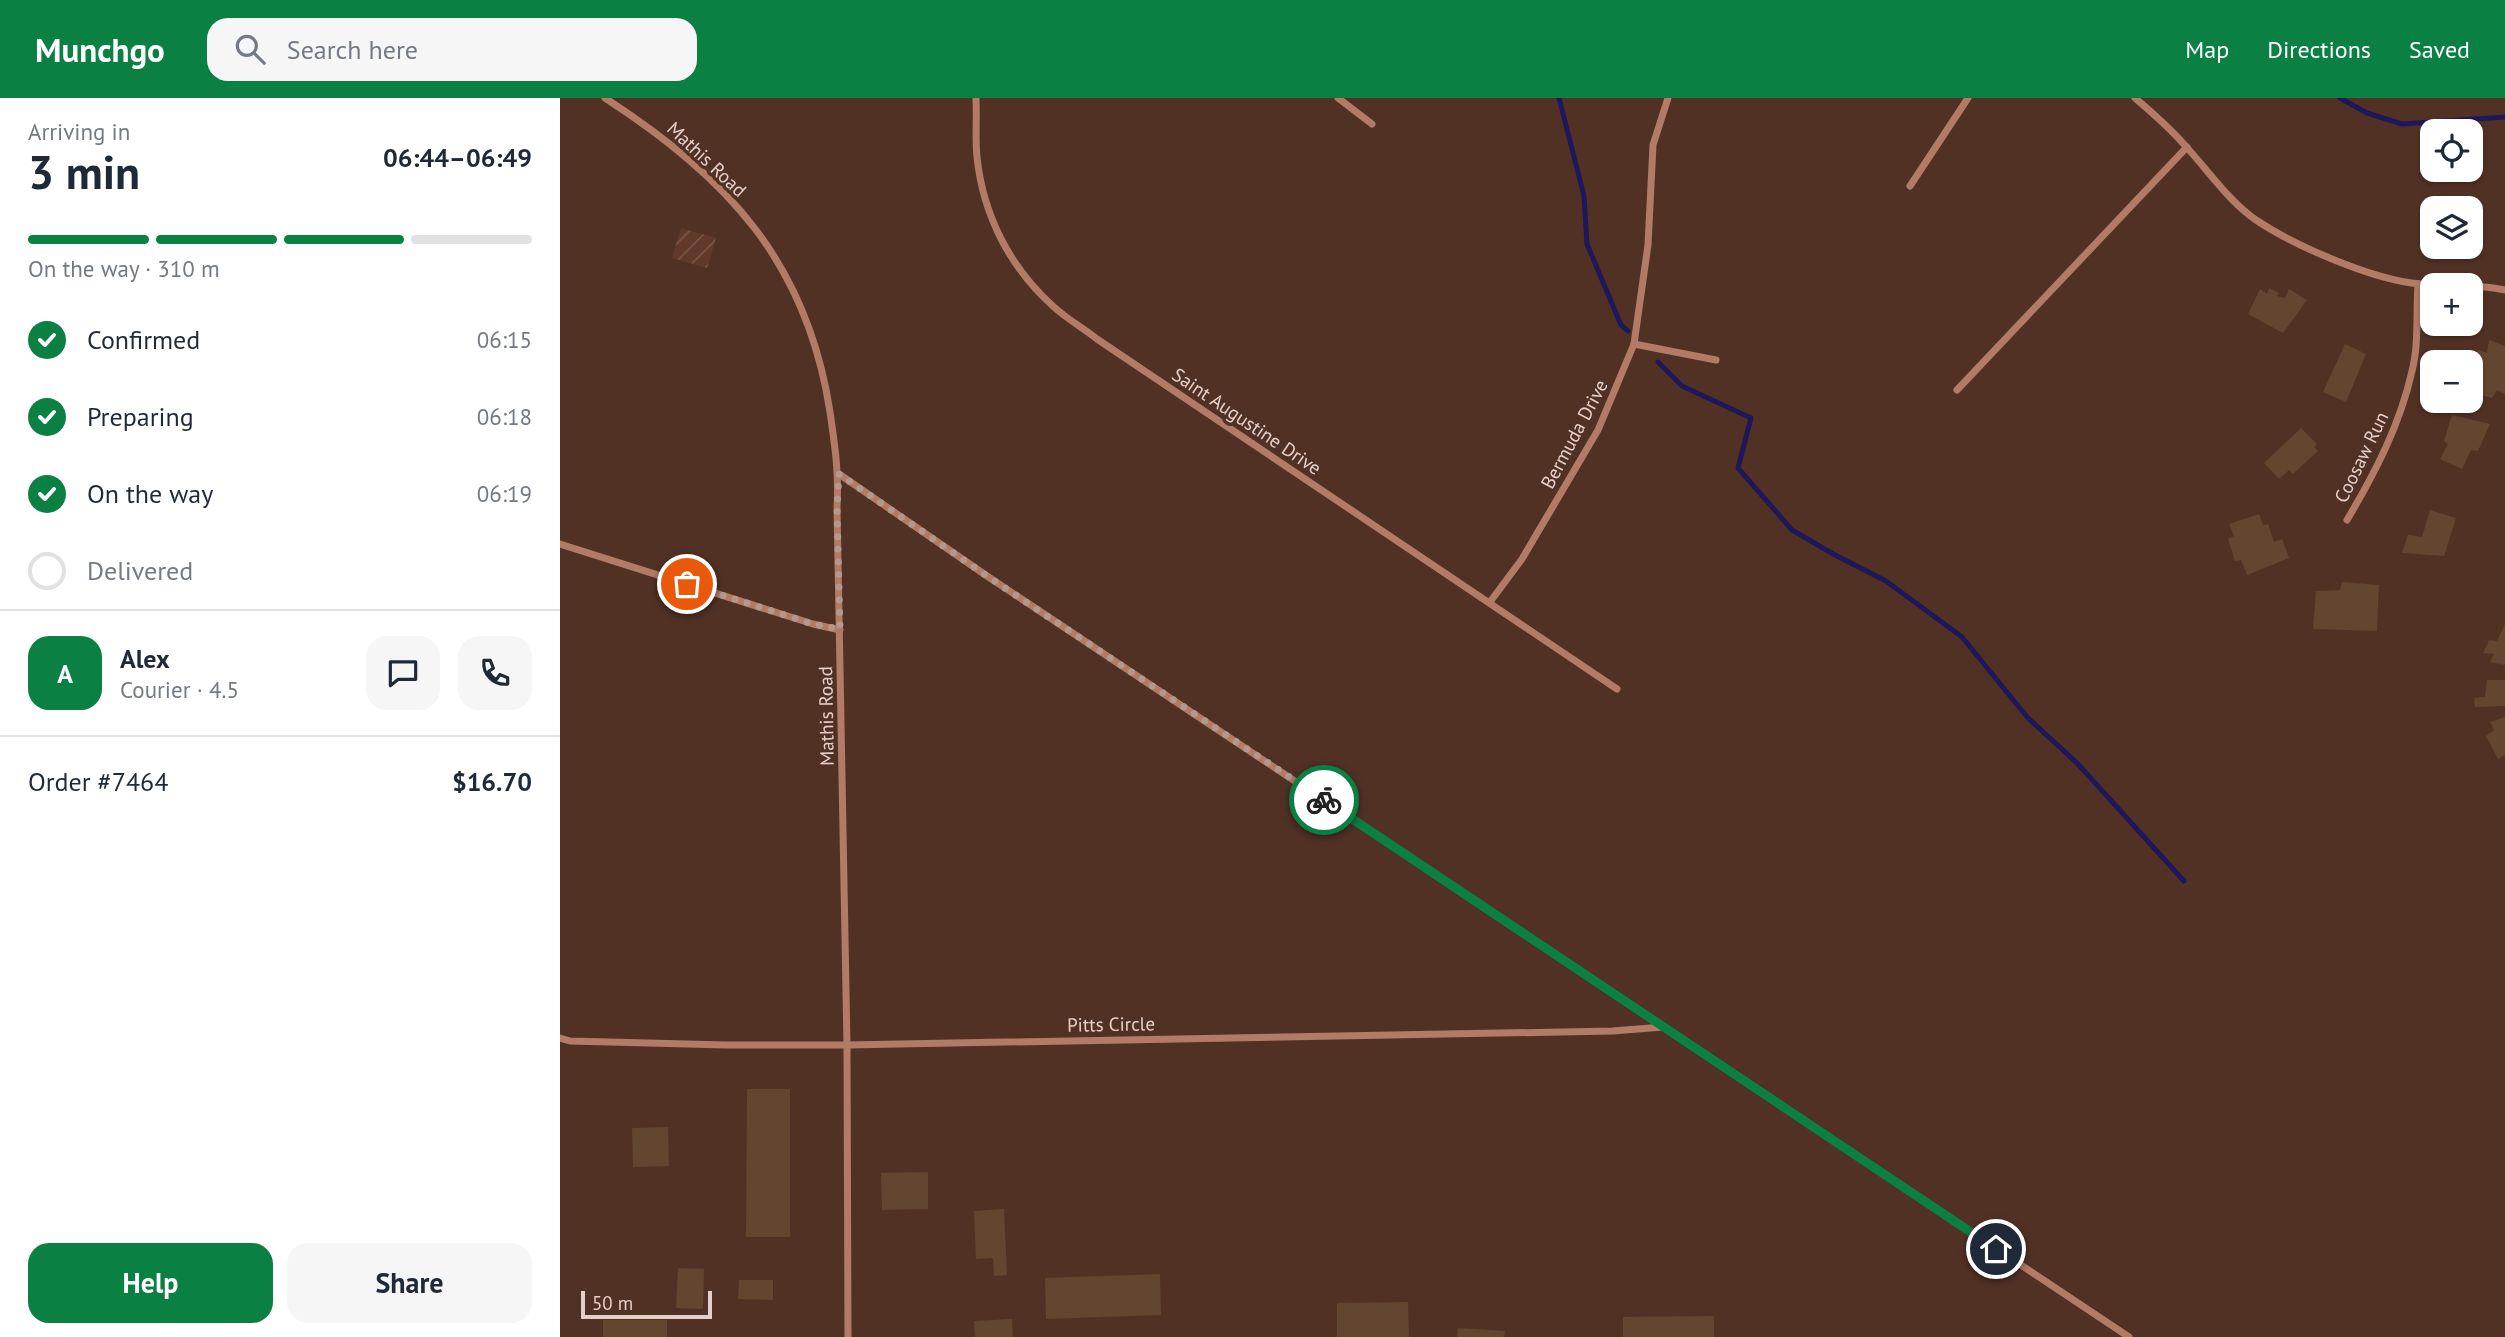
<!DOCTYPE html>
<html lang="en">
<head>
<meta charset="utf-8">
<style>
  body { margin:0; font-family:"PT Sans",sans-serif; background:#f6f6f7; color:#1f2937; height:100vh; display:flex; flex-direction:column; font-size:26px; white-space:nowrap }
  * { box-sizing:border-box; margin:0 }
  p { font-size:23px; color:#747a83 }
  .icon { flex:none; width:38px; height:38px; fill:none; stroke:currentColor; stroke-width:2; stroke-linecap:round; stroke-linejoin:round }
  .map { position:relative; flex:1; overflow:hidden }
  .panel { display:flex; flex-direction:column; background:#fff; width:560px }
  .panel>* { flex:none }
  .buttons { position:absolute; left:1860px; top:21px; display:grid; gap:14px }
  .buttons a { display:grid; place-items:center; width:63px; height:63px; border-radius:14px; background:#fff; box-shadow:0 2px 5px #0004; font-size:35px }
  .scale { position:absolute; left:21px; bottom:18px; width:131px; box-sizing:border-box; padding-left:7px; border:4px solid #e5cfc8; border-top:0; font-size:19px; line-height:24px; white-space:nowrap; color:#e5cfc8; -webkit-text-stroke:5px #523125; paint-order:stroke }
  .pin { position:absolute; display:grid; place-items:center; width:60px; height:60px; color:#fff; margin:-30px; border:4px solid #fff; border-radius:50%; box-shadow:0 2px 7px #0007 }
  .courier { position:absolute; display:grid; place-items:center; width:70px; height:70px; margin:-35px; border:5px solid #0b8043; border-radius:50%; background:#fff; color:#222; box-shadow:0 2px 9px #0007 }
  .headline em { font-style:normal; font-weight:800 }
  .headline div { display:flex; flex-direction:column-reverse }
  .headline { display:flex; align-items:center; justify-content:space-between; height:119px; padding:0 28px }
  h1 { font-size:46px; font-weight:800; line-height:52px }
  .bar { display:grid; grid-template-columns:repeat(4,1fr); gap:10px 7px; align-content:center; height:84px; padding:0 28px }
  .bar i { height:9px; border-radius:5px; background:#e0e1e3 }
  .bar .on { background:#0b8043 }
  .bar p { grid-column:span 4 }
  .line { display:flex; align-items:center; gap:18px; padding:0 28px; border-top:2px solid #e0e1e3 }
  .line div { flex:1 }
  .round { display:grid; place-items:center; flex:none; width:74px; height:74px; border-radius:21px; background:#f6f6f7 }
  ol { padding:0 28px; list-style:none }
  li { display:flex; align-items:center; gap:21px; height:77px }
  li p { margin-inline-start:auto }
  li .icon { padding:7px; border-radius:50%; background:#0b8043; color:#fff; stroke-width:4 }
  li:last-child { color:#747a83 }
  li i { width:38px; height:38px; border:4px solid #e0e1e3; border-radius:50% }
  .button { display:flex; gap:14px; margin-top:auto; padding:14px 28px }
  .button a { flex:1; height:80px; border-radius:21px; background:#0b8043; color:#fff; font-size:28px; font-weight:800; line-height:80px; text-align:center }
  .button a+a { background:#f6f6f7; color:#1f2937 }
  header { display:flex; align-items:center; gap:42px; box-sizing:border-box; height:98px; padding:0 35px; background:#0b8043; color:#fff }
  header strong { font-size:33px }
  nav { display:flex; gap:38px; margin-inline-start:auto; font-size:24px }
  .search { width:490px; height:63px; background:#f6f6f7; display:flex; align-items:center; gap:18px; box-sizing:border-box; padding:0 24px; border-radius:21px; color:#747a83; font-size:26px }
  main { display:flex; flex:1; min-height:0 }
  .map>svg:first-child { display:block }
  .industrial { fill:url(#industrial-furrows) }
  .lines { fill:none; stroke-linecap:round; stroke-linejoin:round }
  .stream { stroke:#1e1759; stroke-width:5 }
  .building { fill:#63462f }
  .minor { stroke:#b37a66; stroke-width:7 }
  .done { stroke:#b2988f; stroke-width:7; stroke-dasharray:0 12.6 }
  .route { stroke:#0b8043; stroke-width:9 }
  .labels { text-anchor:middle; stroke-width:7; stroke-linejoin:round; paint-order:stroke }
  .street-label { font-size:19px; fill:#e5cfc8; stroke:#523125 }
</style>
</head>
<body>
<header>
<strong>Munchgo</strong>
<div class="search"><svg class="icon" aria-label="search" viewBox="0 0 24 24"><circle cx="10" cy="10" r="6"/><path d="M15 15l6 6"/></svg>Search here</div>
<nav><a>Map</a><a>Directions</a><a>Saved</a></nav>
</header>
<main>
<section class="panel">
<div class="headline"><div><h1>3 min</h1><p>Arriving in</p></div><em>06:44–06:49</em></div>
<div class="bar"><i class="on"></i><i class="on"></i><i class="on"></i><i></i><p>On the way · 310 m</p></div>
<ol>
<li><svg class="icon" aria-label="check" viewBox="0 0 24 24"><path d="M5 12l5 5 9-10"/></svg>Confirmed<p>06:15</p></li>
<li><svg class="icon" aria-label="check" viewBox="0 0 24 24"><path d="M5 12l5 5 9-10"/></svg>Preparing<p>06:18</p></li>
<li><svg class="icon" aria-label="check" viewBox="0 0 24 24"><path d="M5 12l5 5 9-10"/></svg>On the way<p>06:19</p></li>
<li><i></i>Delivered</li>
</ol>
<div class="line" style="height:126px"><b class="round" style="background:#0b8043;color:#fff">A</b><div><b>Alex</b><p>Courier · 4.5</p></div><a class="round"><svg class="icon" aria-label="chat" viewBox="0 0 24 24"><path d="M4 5h16v11H9l-5 4z"/></svg></a><a class="round"><svg class="icon" aria-label="phone" viewBox="0 0 24 24"><path d="M5 4h4l2 5-3 2q2 4 5 5l2-3 5 2v4C11 20 4 13 5 4z"/></svg></a></div>
<div class="line" style="height:91px"><div>Order #7464</div><b>$16.70</b></div>
<div class="button"><a>Help</a><a>Share</a></div>
</section>
<div class="map">
<svg width="1945" height="1239" viewBox="0 0 1945 1239">
  <defs>
    <pattern id="industrial-furrows" width="10" height="10" patternUnits="userSpaceOnUse" patternTransform="scale(1.75)"><rect width="10" height="10" fill="#61392b"/><path d="M-1 1l2-2M0 10L10 0M9 11l2-2" fill="none" stroke="#785548"/></pattern>
  </defs>
  <rect width="100%" height="100%" fill="#523125"/>
  <path class="industrial" d="M121,130L156,140L147,170L112,160Z"/>
  <g class="lines">
    <g class="stream">
      <path d="M999,0L1024,98L1027,146L1061,227L1068,233"/>
      <path d="M1780,0L1807,15L1842,26L1945,19"/>
      <path d="M1098,264L1122,288L1191,320L1178,370L1232,432L1275,457L1326,483L1402,539L1468,620L1517,665L1624,783"/>
    </g>
  </g>
  <g class="building">
    <path d="M1709,190L1719,195L1717,198L1725,200L1729,191L1747,202L1723,235L1688,216L1700,191L1707,196Z"/>
    <path d="M1929,242L1945,248V296L1937,292L1932,300L1911,294V275L1918,252L1927,255Z"/>
    <path d="M1785,246L1806,256L1786,304L1763,294Z"/>
    <path d="M1892,317L1930,326L1918,353L1911,352L1902,371L1880,361L1888,346L1884,343Z"/>
    <path d="M1741,330L1757,346L1754,349L1758,353L1733,376L1729,372L1719,381L1704,365Z"/>
    <path d="M1870,412L1896,420L1884,458L1842,455L1848,437L1862,439Z"/>
    <path d="M1699,416L1703,427L1708,426L1714,444L1722,441L1729,460L1687,477L1681,462L1675,463L1668,441L1674,438L1669,426Z"/>
    <path d="M1782,484L1819,487L1817,533L1753,531L1756,493L1780,492Z"/>
    <path d="M1945,526V567L1930,564L1934,556L1923,555L1929,542L1937,543Z"/>
    <path d="M1927,582H1945V608L1915,609L1914,600L1925,599Z"/>
    <path d="M1945,619V657L1938,661L1926,638L1934,632L1930,624Z"/>
    <path d="M187,991H230V1139H186Z"/>
    <path d="M108,1029L109,1068L73,1069L72,1030Z"/>
    <path d="M368,1074V1111L322,1112L321,1075Z"/>
    <path d="M444,1111L447,1177L434,1178L433,1160L416,1161L414,1113Z"/>
    <path d="M118,1170L144,1171L143,1211L116,1210Z"/>
    <path d="M600,1176L601,1217L486,1221L485,1180Z"/>
    <path d="M179,1182H213V1202L178,1201Z"/>
    <path d="M848,1204L849,1239H777V1205Z"/>
    <path d="M1154,1218V1239H1063V1219Z"/>
    <path d="M452,1221L453,1239H415L414,1223Z"/>
    <rect x="43" y="1222" width="64" height="17"/>
    <path d="M898,1230L945,1233L944,1239H897Z"/>
  </g>
  <g class="lines">
    <g class="minor">
      <path d="M45,0C168,80 247,164 270,314C275,349 279,374 277,410L287,947L288,1239"/>
      <path d="M416,0C417,20 415,40 417,59C423,117 450,170 494,209C507,221 523,230 537,241L1057,591"/>
      <path d="M778,0L812,26"/>
      <path d="M1575,0C1594,16 1613,33 1629,52C1650,75 1670,104 1696,122C1735,148 1813,182 1860,186C1890,188 1915,186 1945,192"/>
      <path d="M1350,88L1408,0"/>
      <path d="M1074,246L1156,262"/>
      <path d="M1397,292L1627,49"/>
      <path d="M279,376L427,478L1569,1239"/>
      <path d="M1787,422C1815,375 1840,327 1852,273C1859,246 1856,214 1858,186"/>
      <path d="M0,446L253,526L280,532"/>
      <path d="M930,504L962,461L1038,332L1074,246L1088,147L1093,47L1108,0"/>
      <path d="M0,940L10,943L166,947H287L1053,933L1103,929"/>
    </g>
  </g>
  <g class="lines">
    <path class="done" d="M127,486L253,526L280,531L277,410L279,376L427,478L764,702"/>
    <path class="route" d="M764,702L1436,1151"/>
  </g>
  <g class="labels">
    <g class="street-label">
      <text transform="translate(147 61) rotate(43)" y="7">Mathis Road</text>
      <text transform="translate(687 323) rotate(34)" y="7">Saint Augustine Drive</text>
      <text transform="translate(1014 336) rotate(-62)" y="7">Bermuda Drive</text>
      <text transform="translate(1801 359) rotate(-64)" y="7">Coosaw Run</text>
      <text transform="translate(266 618) rotate(-91)" y="7">Mathis Road</text>
      <text transform="translate(551 926) rotate(-1)" y="7">Pitts Circle</text>
    </g>
  </g>
</svg>
<div class="buttons">
<a><svg class="icon" aria-label="locate" viewBox="0 0 24 24"><circle cx="12" cy="12" r="6"/><path d="M12 2v4M12 18v4M2 12h4M18 12h4"/></svg></a>
<a><svg class="icon" aria-label="layers" viewBox="0 0 24 24"><path d="M12 4l9 5-9 5-9-5zM3 14l9 5 9-5"/></svg></a>
<a>+</a>
<a>−</a>
</div>
<div class="scale">50 m</div>
<div class="pin" style="left:127px;top:486px;background:#ea580c"><svg class="icon" aria-label="bag" viewBox="0 0 24 24"><path d="M5 8h14l-1 12H6zM9 8a3 3 0 0 1 6 0"/></svg></div>
<div class="pin" style="left:1436px;top:1151px;background:#1f2937"><svg class="icon" aria-label="home" viewBox="0 0 24 24"><path d="M3 11l9-7 9 7M6 9v11h12V9"/></svg></div>
<div class="courier" style="left:764px;top:702px"><svg class="icon" aria-label="bike" viewBox="0 0 24 24"><circle cx="6" cy="16" r="4"/><circle cx="18" cy="16" r="4"/><path d="M6 16l4-8h5l3 8M10 8l3 8H6M13 5h3"/></svg></div>
</div>
</main>
</body>
</html>
